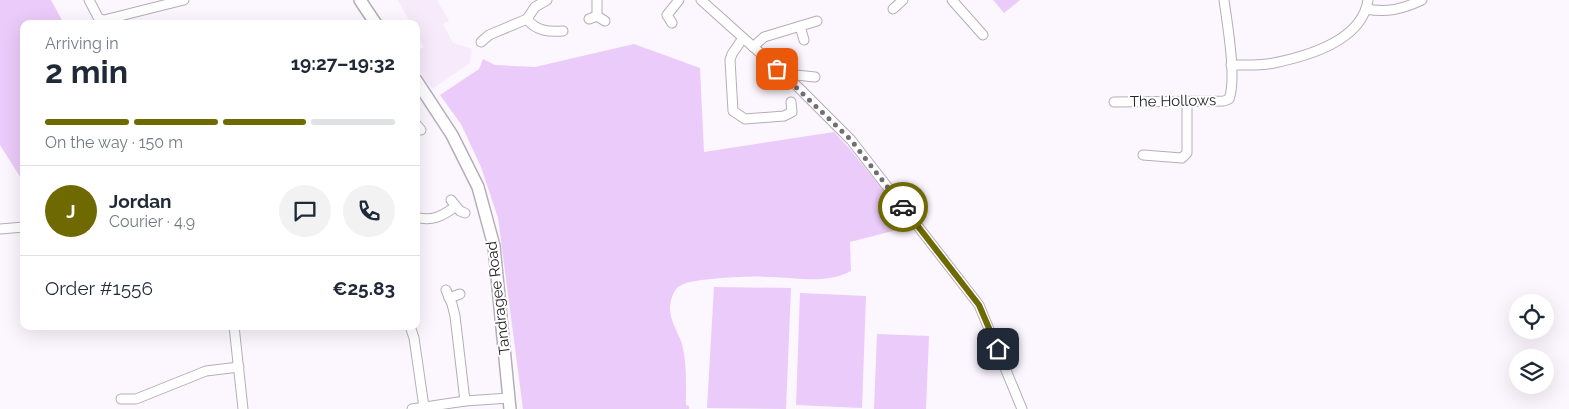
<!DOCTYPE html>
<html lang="en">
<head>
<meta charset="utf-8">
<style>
  body { margin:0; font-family:Raleway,sans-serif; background:#f2f2f3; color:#1f2937; height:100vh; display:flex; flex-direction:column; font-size:19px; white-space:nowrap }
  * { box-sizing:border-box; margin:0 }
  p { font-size:16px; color:#747a83 }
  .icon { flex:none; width:28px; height:28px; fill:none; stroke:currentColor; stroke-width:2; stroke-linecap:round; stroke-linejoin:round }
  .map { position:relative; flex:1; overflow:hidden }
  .side { position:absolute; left:20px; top:20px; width:400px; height:310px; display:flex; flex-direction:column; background:#fff; border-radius:10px; box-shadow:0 5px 20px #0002 }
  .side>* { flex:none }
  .buttons { position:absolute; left:1509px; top:294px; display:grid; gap:10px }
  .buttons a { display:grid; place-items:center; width:45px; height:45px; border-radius:50%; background:#fff; box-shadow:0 5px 20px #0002; font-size:25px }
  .pin { position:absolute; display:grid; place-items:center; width:42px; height:42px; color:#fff; margin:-21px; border-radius:10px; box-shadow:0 2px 8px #0006 }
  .courier { position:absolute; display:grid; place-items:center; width:50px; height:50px; margin:-25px; border:4px solid #6f6901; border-radius:50%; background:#fff; color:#222; box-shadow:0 1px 6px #0007 }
  .head em { font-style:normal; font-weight:700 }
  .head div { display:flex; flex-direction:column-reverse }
  .head { display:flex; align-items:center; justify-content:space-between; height:85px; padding:0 25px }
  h1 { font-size:32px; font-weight:700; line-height:38px }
  .bar { display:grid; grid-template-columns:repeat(4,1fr); gap:8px 5px; align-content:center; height:60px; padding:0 25px }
  .bar i { height:6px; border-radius:4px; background:#e0e1e3 }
  .bar .current { background:#6f6901 }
  .bar p { grid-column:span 4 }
  .line { display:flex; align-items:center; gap:12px; padding:0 25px; border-top:1px solid #e0e1e3 }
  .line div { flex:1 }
  .round { display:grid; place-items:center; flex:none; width:52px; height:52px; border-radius:26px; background:#f2f2f3 }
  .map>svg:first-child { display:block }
  .built { fill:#f6eafb }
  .green { fill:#ebcbf9 }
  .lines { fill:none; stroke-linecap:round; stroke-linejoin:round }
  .minor-casing { stroke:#b5aeb8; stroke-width:11 }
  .tertiary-casing { stroke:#b5aeb8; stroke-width:14 }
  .minor { stroke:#fff; stroke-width:9 }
  .tertiary { stroke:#fff; stroke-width:11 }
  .done { stroke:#716e73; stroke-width:5; stroke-dasharray:0 9 }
  .route { stroke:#6f6901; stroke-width:6 }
  .labels { text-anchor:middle; stroke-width:4; stroke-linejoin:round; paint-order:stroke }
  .street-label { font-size:15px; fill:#262428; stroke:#fff }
</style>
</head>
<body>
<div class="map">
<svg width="1569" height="409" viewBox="0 0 1569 409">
  <rect width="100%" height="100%" fill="#fcf6fe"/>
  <path class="built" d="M398,0H437L449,21L443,24L453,43L472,49L470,63L432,89L416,67V52L424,47L416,33V24H411Z"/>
  <g class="green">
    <path d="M0,0H51L64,24H24V183L0,145Z"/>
    <path d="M993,0H1020L1004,13Z"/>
    <path d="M634,44L700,68L704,152L834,132L850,149L912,226L850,242L851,271C827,284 798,278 772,277C752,276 731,277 711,279C701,280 687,281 678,287C673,292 670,301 670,308C670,321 678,332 682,344C687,364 686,385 686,405L689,406V409H523L498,218L481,167L461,124L440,95L479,69L483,59L495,65L535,67Z"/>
    <path d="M714,287L791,288L786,409L707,408Z"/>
    <path d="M800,293L866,296L862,408L796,405Z"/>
    <path d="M877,334L929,336L926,409H874Z"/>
  </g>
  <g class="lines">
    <g class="minor-casing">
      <g id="minor">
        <path d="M89,0L99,19L104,20L184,0"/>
        <path d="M701,0L798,87L851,140L979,305L1022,409"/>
        <path d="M952,0L983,35"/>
        <path d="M893,9L903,0"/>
        <path d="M1366,9C1387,13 1403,9 1422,0"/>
        <path d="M597,16V0"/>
        <path d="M527,19C536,31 548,32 563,31"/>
        <path d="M589,19L597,16L605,21"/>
        <path d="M672,23L667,15L679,0"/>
        <path d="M800,26L804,40"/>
        <path d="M743,38L732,54L730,60L733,111L745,119L784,116L792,112L791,102"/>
        <path d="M481,42L489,35L527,19L535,7L547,0"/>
        <path d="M753,47L764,37L817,21"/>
        <path d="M1231,65C1245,65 1260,66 1274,63C1308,56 1362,41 1368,0"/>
        <path d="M790,80L796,75L815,77"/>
        <path d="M1114,102L1224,101L1229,99C1237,79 1227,22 1224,0"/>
        <path d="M416,124L421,130"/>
        <path d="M1143,155L1182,158L1187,153V101"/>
        <path d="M451,200L460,211L465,213"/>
        <path d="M416,217C432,222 442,216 455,207"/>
        <path d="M0,229L24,227"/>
        <path d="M446,290L452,304L455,316L465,401"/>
        <path d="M449,298L460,294"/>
        <path d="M234,326L243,409"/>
        <path d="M410,326L414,338L424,407"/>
        <path d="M121,399H136L206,371L239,367"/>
        <path d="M412,409L465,401L509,398"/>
      </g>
    </g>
    <g class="tertiary-casing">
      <g id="tertiary">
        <path d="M360,0L376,24"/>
        <path d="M416,80L452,135L478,187L494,246L510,409"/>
      </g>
    </g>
    <use href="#minor" class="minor"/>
    <use href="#tertiary" class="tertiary"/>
  </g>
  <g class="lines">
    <path class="done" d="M777,69L851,140L903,207"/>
    <path class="route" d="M903,207L979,305L998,349"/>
  </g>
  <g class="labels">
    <g class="street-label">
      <text transform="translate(1173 101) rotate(-1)" y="5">The Hollows</text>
      <text transform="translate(498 298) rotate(-97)" y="5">Tandragee Road</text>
    </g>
  </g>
</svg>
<div class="buttons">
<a><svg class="icon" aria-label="locate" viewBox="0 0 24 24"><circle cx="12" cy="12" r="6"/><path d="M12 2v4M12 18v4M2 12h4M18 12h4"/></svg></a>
<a><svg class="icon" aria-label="layers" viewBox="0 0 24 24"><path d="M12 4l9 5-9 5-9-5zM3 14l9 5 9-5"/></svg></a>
</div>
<div class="pin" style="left:777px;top:69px;background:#ea580c"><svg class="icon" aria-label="bag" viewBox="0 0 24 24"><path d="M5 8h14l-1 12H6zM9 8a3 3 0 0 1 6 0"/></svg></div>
<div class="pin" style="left:998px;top:349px;background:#1f2937"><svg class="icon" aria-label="home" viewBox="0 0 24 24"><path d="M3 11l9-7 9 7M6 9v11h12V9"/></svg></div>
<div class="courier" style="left:903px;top:207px"><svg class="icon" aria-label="car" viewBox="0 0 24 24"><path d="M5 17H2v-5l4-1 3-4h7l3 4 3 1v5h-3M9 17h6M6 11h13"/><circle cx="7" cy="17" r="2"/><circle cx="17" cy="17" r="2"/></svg></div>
<section class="side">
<div class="head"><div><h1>2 min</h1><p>Arriving in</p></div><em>19:27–19:32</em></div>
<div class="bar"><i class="current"></i><i class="current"></i><i class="current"></i><i></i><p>On the way · 150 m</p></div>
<div class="line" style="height:90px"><b class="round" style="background:#6f6901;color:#fff">J</b><div><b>Jordan</b><p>Courier · 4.9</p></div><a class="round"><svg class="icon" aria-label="chat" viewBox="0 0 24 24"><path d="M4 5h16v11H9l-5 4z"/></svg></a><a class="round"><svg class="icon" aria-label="phone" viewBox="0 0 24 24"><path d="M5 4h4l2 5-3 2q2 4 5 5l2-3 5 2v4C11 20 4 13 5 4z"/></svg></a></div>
<div class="line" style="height:65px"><div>Order #1556</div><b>€25.83</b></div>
</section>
</div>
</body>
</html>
